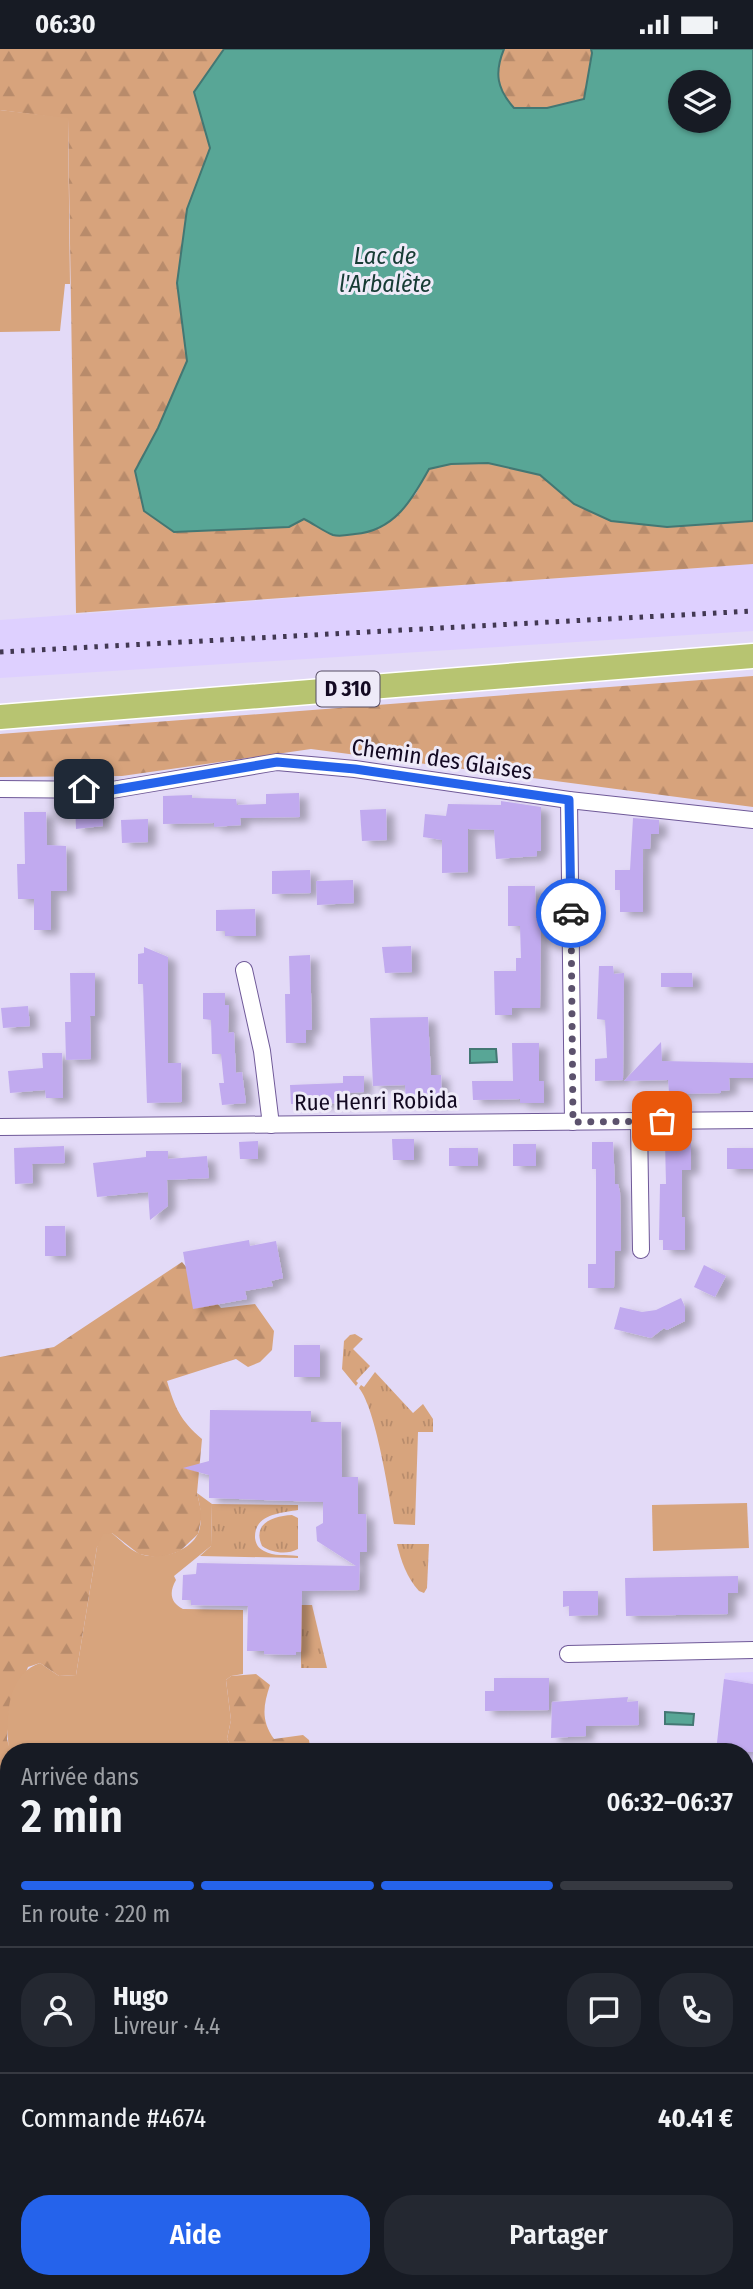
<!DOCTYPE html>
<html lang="fr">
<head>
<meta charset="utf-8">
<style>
  body { margin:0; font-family:"Fira Sans Condensed",sans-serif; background:#242831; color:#f1f3f6; height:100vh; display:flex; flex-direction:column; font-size:26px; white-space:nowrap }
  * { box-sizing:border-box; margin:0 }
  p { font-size:23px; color:#9ea1a6 }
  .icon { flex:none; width:38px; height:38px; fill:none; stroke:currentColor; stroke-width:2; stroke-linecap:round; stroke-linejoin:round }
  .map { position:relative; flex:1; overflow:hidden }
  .panel { position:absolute; left:0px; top:1694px; width:754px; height:546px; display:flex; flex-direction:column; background:#171b24; border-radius:28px 28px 0 0; box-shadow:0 2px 5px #0004 }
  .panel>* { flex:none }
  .controls { position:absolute; left:668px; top:21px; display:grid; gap:14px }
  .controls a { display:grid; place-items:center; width:63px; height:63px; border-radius:50%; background:#171b24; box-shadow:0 2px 5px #0004; font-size:35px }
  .pin { position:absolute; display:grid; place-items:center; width:60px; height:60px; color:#fff; margin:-30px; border-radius:14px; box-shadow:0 4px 10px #0006 }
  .courier { position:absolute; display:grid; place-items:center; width:70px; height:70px; margin:-35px; border:5px solid #2563eb; border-radius:50%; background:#fff; color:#222; box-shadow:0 2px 9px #0007 }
  .overview em { font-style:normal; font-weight:600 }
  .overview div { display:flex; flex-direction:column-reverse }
  .overview { display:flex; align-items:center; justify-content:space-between; height:119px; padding:0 21px }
  h1 { font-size:46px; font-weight:600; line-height:52px }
  .bar { display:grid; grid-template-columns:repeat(4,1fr); gap:10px 7px; align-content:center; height:84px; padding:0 21px }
  .bar i { height:9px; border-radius:5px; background:#363941 }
  .bar .on { background:#2563eb }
  .bar p { grid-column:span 4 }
  .line { display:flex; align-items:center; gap:18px; padding:0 21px; border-top:2px solid #363941 }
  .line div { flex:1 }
  .round { display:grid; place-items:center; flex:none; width:74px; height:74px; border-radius:28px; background:#242831 }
  .primary-button { display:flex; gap:14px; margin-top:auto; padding:14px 21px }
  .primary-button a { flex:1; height:80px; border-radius:28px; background:#2563eb; color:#fff; font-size:28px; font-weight:600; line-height:80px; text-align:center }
  .primary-button a+a { background:#242831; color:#f1f3f6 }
  .status { display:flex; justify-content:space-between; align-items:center; height:49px; padding:0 35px; background:#171b24; direction:ltr }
  .status svg { height:19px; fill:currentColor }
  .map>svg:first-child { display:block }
  .built { fill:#ded0ff }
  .grass { fill:url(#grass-tufts) }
  .forest { fill:url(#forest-firs) }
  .green { fill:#d7a47d }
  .water { fill:#58a696; stroke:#437773; stroke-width:2; fill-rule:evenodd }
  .building { fill:#c1aaef; filter:url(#shadow) }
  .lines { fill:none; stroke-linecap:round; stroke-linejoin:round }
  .minor-casing { stroke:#6f5998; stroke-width:18 }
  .tertiary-casing { stroke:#6f5998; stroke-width:22 }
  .primary-casing { stroke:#fff; stroke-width:27 }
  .minor { stroke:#fff; stroke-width:16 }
  .tertiary { stroke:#fff; stroke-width:19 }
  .primary { stroke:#b7c471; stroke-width:24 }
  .rail { stroke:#423852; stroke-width:5; stroke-dasharray:3.5 7; stroke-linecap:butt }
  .done { stroke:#5c526d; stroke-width:7; stroke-dasharray:0 12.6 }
  .route { stroke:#2563eb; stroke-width:9 }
  .labels { text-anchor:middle; stroke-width:6; stroke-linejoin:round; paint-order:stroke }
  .shield { fill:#eeeaf8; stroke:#554c62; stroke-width:2 }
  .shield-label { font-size:21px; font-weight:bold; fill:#130922 }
  .street-label { font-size:23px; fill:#130922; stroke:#eeeaf8 }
  .water-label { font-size:24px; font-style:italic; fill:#163b34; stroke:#eeeaf8 }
</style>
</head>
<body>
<div class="status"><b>06:30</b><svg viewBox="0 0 49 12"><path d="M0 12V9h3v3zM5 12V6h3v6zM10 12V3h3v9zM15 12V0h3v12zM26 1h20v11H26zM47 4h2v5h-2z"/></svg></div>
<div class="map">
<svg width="753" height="2240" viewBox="0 0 753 2240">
  <defs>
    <pattern id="grass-tufts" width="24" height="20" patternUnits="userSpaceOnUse" patternTransform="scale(1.75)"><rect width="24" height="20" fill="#d7a47d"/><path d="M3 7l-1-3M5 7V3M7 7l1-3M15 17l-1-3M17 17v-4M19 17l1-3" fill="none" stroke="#b88c6c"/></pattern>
    <pattern id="forest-firs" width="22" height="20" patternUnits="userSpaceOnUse" patternTransform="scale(1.75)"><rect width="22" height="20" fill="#d7a37c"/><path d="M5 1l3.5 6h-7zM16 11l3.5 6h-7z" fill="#b88b6b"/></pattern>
    <filter id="shadow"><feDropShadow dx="8" dy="4.5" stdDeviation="3.5" flood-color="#0004"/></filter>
  </defs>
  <rect width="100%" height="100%" fill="#e3daf7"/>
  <g class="built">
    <path d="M753,515V582L0,629V571Z"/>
    <path d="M753,1623V1864L746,1863V1703H716L725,1624Z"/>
  </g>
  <g class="grass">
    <path d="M355,1285L363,1290L353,1300L370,1317L356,1332L358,1334L356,1337L342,1320L344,1292L350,1286Z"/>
    <path d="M375,1323L413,1364L423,1355L433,1370V1383H418L415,1476L394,1475C389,1446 376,1360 359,1339L361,1336L364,1338Z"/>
    <path d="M212,1455L298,1456V1461C281,1464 254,1465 255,1489C256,1495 258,1499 264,1502C274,1508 286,1505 298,1507V1509L200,1507L211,1497Z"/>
    <path d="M292,1466L298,1469V1500C287,1506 272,1504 262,1497C252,1474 273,1467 292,1466Z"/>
    <path d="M397,1495H429L427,1539L424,1544L419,1542C407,1529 401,1512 397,1495Z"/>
    <path d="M301,1556H312L327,1619H301Z"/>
  </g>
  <g class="forest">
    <path d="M0,0H224L194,43L210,99L187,160L177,234L187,312L158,379L135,423L174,483L289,478L304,470L335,487L415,446L429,420L451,415L488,414L540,426L574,455L667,478L753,472V515L76,564L68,70L0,61Z"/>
    <path d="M504,0H591L592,4L584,50L547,59H514C497,39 494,24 504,0Z"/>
    <path d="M753,627V758L311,700L122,727L0,728V685Z"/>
    <path d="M182,1213L221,1259L255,1255L274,1282L272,1301L260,1313L248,1318L236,1310L167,1332C175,1359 180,1371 202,1390L197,1444L202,1466L198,1485L180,1502L160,1509L139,1505L112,1484L97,1498L76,1626L59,1627L40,1614L28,1618L9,1670L7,1690L10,1701L5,1719V1731L9,1736V1818L0,1817V1308L54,1298Z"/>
    <path d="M256,1625L270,1636C263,1657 261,1672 274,1690L303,1686L309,1691L311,1703H263L260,1698L233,1701L227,1690L231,1671L226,1631L231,1627Z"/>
  </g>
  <g class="green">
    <path d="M0,61L68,69L70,235H65L60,282L0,283Z"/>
    <path d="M197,1444L212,1455L211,1497L174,1527L176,1531C169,1543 170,1554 183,1560L243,1561V1625L231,1627L226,1631L231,1671L227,1690L233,1701L260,1698L263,1703H9C6,1672 5,1626 40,1614L59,1627L76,1626L97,1498L103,1485L112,1484C120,1491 129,1500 138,1504C157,1513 192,1503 199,1482C203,1468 200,1457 197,1444Z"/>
    <path d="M747,1454L749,1499L653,1502L652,1456Z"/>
    <path d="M0,2208H9V2231H209L276,2240H0Z"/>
    <path d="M412,2231H575L607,2240H360Z"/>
  </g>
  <g class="water">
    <path d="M224,0H504C494,24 497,40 514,59H547L584,50L592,4L591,0H753V472L667,478L611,472L574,455L540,426L488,414L451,415L429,420C412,451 394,482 355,485C348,486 340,488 333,486C323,482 314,475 304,470L289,478L174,483L144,462L135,422L158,379L187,312L177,234L187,160L210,99L194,43ZM681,33H719V72H681Z"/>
    <path d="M470,1000H496L497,1013L470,1014Z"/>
    <path d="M665,1663L694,1665L693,1676L665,1675Z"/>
  </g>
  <g class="building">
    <path d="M299,744L300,768L240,769L241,776L214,778V774L163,775V747L192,746V749L236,750L237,756L266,755V745Z"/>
    <path d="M501,752L541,758V802H537V807L496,810L494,781L468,780V823L442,824V791L423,788L425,765L446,767L448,755L501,756Z"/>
    <path d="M75,755H102L103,777L76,780Z"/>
    <path d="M386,760L387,791L362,792L360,761Z"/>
    <path d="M24,763H46L47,796L66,797L67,842H51V881H34V850H18L17,815H25Z"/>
    <path d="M633,769L659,771V785H651L650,800H643V863H620V841H615V821H630Z"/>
    <path d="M148,770V793L122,794L121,771Z"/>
    <path d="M310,821L311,844L272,845V822Z"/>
    <path d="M353,831L354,854L317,856L316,832Z"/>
    <path d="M508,837H535L536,869H541L540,959H512V966H495L494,922H516V909H521L520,877H508Z"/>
    <path d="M255,860L256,887H225V882H216V861Z"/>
    <path d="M411,897L412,923L385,924L382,898Z"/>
    <path d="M144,898L168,908V1014H181L182,1053L147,1054L143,935H138V905L144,904Z"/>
    <path d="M310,906L312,981H306V994H286L285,945H290L289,907Z"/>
    <path d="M599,917H613L614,925L624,924L623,1031L595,1032V1010L607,1009L605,971L597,970Z"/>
    <path d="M70,924H95V967H90L91,1010L66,1011L65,973H71Z"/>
    <path d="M661,924H692L693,938H661Z"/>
    <path d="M203,944H225V956H229L228,984L234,983L236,1024L242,1023L246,1054L222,1056L219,1034H224L221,1005H212L211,971L203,970Z"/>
    <path d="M28,957L30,977L3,979L1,959Z"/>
    <path d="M428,968L431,1026H441L442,1054H420V1051L406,1053L405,1036L373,1037L370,969Z"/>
    <path d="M661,993L662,1012L753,1014V1029H729L730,1041L721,1042V1044L676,1045L669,1044L668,1031L624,1032Z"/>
    <path d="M512,994H539V1032H544V1054H520V1050L473,1051L472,1032H513Z"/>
    <path d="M42,1004H62L63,1049H46L45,1041L10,1044L8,1022L43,1019Z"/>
    <path d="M343,1027H364V1043L347,1044V1054L291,1055L290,1036L343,1034Z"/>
    <path d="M392,1090H414V1111H393Z"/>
    <path d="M258,1092V1110H240L239,1093Z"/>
    <path d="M592,1093H613L615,1135H618L620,1143L621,1185V1202H615L614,1239H588V1215H596V1120H592Z"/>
    <path d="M665,1093H691V1121H682V1168H685V1201H663V1191H659L660,1135H666Z"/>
    <rect x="513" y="1095" width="23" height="22"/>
    <path d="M64,1097L65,1114L32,1115L33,1134L15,1135L14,1099Z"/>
    <rect x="449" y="1099" width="29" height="18"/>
    <rect x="727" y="1099" width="26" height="21"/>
    <path d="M146,1102H168V1110L207,1107L209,1129L167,1131L168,1157L150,1171L148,1143L97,1148L93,1114L146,1108Z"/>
    <path d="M45,1177H65L66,1207H45Z"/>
    <path d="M249,1191L250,1197L276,1192L283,1229L271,1232L273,1237L245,1242L247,1250L193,1260L183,1203Z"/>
    <path d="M704,1216L726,1227L715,1248L694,1238Z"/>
    <path d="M681,1249L685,1258V1272L667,1281L664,1279L651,1289L614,1280L620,1258L642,1263L656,1261Z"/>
    <rect x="294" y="1296" width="26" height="32"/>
    <path d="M210,1361L311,1362V1373H341L342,1428H358V1465H366L367,1503H360L359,1541L302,1542L301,1603H296V1606L264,1605V1602H247L248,1557L191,1556V1551H182L183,1526L196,1525L197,1514L356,1517L317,1492L316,1478L323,1474V1453L209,1449V1426L183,1419L209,1412Z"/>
    <path d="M738,1527V1544H728V1565L626,1567L625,1529Z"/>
    <path d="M563,1542H598V1566L569,1567V1557L563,1558Z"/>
    <path d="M494,1629H549V1661L485,1662V1642H494Z"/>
    <path d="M724,1630L753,1635V1703H716Z"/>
    <path d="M628,1648L627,1653L638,1652L639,1676L586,1677V1687L551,1689L552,1653Z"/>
  </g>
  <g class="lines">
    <g class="minor-casing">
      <g id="minor">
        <path d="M0,740L112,741L277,713L355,720L569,751L753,771"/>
        <path d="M569,751L573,1073"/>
        <path d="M244,921L262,1002L271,1076"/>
        <path d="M639,1073L641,1201"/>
        <path d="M0,1078L753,1071"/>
        <path d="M568,1605L753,1601"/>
        <path d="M0,2018L9,2017"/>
        <path d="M0,2194L9,2195"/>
        <path d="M318,2231L336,2233L348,2231"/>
      </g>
    </g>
    <g class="tertiary-casing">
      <g id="tertiary">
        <path d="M0,1848L9,1849"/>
        <path d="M746,1895H753"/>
      </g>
    </g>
    <g class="primary-casing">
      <path id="primary" d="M0,668L753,607"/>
    </g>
    <use href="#minor" class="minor"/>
    <use href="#tertiary" class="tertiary"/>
    <use href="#primary" class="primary"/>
    <path class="rail" d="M0,603L753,562"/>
  </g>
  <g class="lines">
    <path class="done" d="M571,864L573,1073L662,1072"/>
    <path class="route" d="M84,740L112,741L277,713L355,720L569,751L571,864"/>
  </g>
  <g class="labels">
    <rect class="shield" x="316.5" y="622.5" width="63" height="35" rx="5"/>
    <g class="shield-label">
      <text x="348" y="647">D 310</text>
    </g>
    <g class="street-label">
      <text transform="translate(442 710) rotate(8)" y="8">Chemin des Glaises</text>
      <text transform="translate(376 1052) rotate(-1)" y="8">Rue Henri Robida</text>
    </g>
    <g class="water-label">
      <text x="385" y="215">Lac de<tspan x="385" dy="28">l'Arbalète</tspan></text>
    </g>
  </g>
</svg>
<div class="controls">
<a><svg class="icon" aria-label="layers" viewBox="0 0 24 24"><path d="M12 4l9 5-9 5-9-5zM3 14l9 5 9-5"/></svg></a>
</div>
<div class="pin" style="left:662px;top:1072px;background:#ea580c"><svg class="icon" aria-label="bag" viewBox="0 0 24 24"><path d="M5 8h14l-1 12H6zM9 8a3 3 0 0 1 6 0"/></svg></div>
<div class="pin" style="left:84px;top:740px;background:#1f2937"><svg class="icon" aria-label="home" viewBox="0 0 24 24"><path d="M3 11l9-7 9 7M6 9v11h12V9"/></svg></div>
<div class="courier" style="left:571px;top:864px"><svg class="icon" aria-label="car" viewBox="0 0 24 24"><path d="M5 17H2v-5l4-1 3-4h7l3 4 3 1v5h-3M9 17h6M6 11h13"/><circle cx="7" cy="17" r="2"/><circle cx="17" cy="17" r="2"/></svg></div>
<section class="panel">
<div class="overview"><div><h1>2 min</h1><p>Arrivée dans</p></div><em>06:32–06:37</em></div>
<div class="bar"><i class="on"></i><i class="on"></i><i class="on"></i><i></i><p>En route · 220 m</p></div>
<div class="line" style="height:126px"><a class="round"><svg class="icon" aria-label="person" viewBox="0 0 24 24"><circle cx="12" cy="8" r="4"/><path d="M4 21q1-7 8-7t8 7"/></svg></a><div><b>Hugo</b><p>Livreur · 4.4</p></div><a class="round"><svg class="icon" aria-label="chat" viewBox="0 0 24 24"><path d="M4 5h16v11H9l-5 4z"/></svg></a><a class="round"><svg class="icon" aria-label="phone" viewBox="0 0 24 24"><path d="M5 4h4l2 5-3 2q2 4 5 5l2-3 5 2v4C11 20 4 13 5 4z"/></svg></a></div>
<div class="line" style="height:91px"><div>Commande #4674</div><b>40.41 €</b></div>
<div class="primary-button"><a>Aide</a><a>Partager</a></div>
</section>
</div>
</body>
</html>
